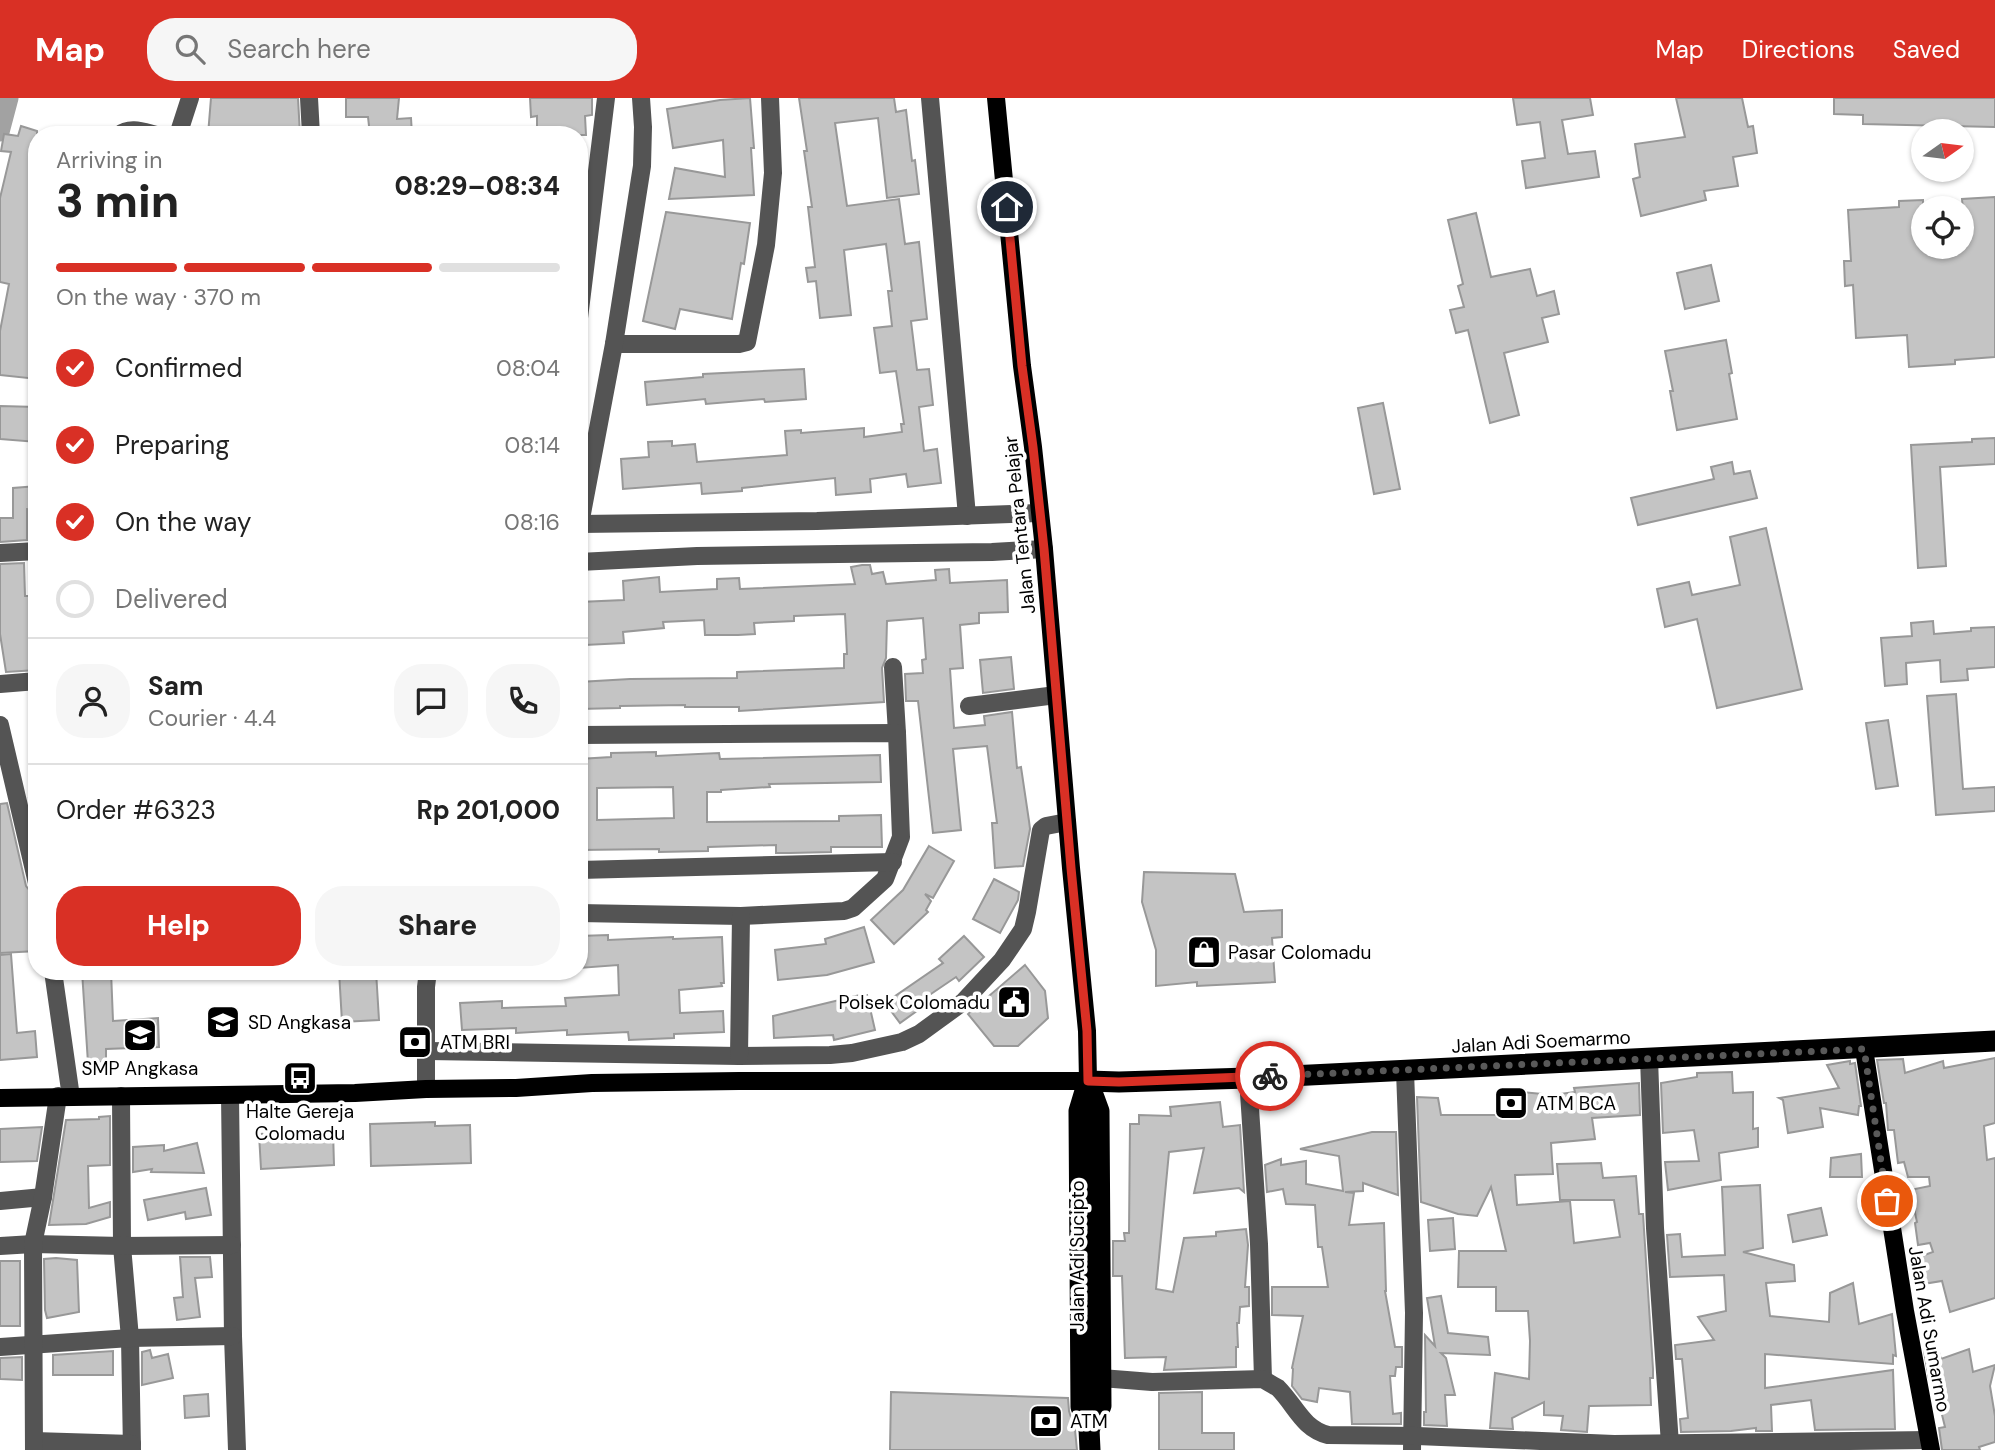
<!DOCTYPE html>
<html lang="en">
<head>
<meta charset="utf-8">
<style>
  body { margin:0; font-family:"DM Sans",sans-serif; background:#f6f6f6; color:#222; height:100vh; display:flex; flex-direction:column; font-size:26px; white-space:nowrap }
  * { box-sizing:border-box; margin:0 }
  p { font-size:23px; color:#767676 }
  .icon { flex:none; width:38px; height:38px; fill:none; stroke:currentColor; stroke-width:2; stroke-linecap:round; stroke-linejoin:round }
  .map { position:relative; flex:1; overflow:hidden }
  .sheet { position:absolute; left:28px; top:28px; width:560px; height:854px; display:flex; flex-direction:column; background:#fff; border-radius:28px; box-shadow:0 2px 5px #0004 }
  .sheet>* { flex:none }
  .needle { width:46px; rotate:76deg }
  .tools { position:absolute; left:1911px; top:21px; display:grid; gap:14px }
  .tools a { display:grid; place-items:center; width:63px; height:63px; border-radius:50%; background:#fff; box-shadow:0 2px 5px #0004; font-size:35px }
  .pin { position:absolute; display:grid; place-items:center; width:60px; height:60px; color:#fff; margin:-30px; border:4px solid #fff; border-radius:50%; box-shadow:0 2px 7px #0007 }
  .courier { position:absolute; display:grid; place-items:center; width:70px; height:70px; margin:-35px; border:5px solid #d93025; border-radius:50%; background:#fff; color:#222; box-shadow:0 2px 9px #0007 }
  .headline em { font-style:normal; font-weight:800 }
  .headline div { display:flex; flex-direction:column-reverse }
  .headline { display:flex; align-items:center; justify-content:space-between; height:119px; padding:0 28px }
  h1 { font-size:46px; font-weight:800; line-height:52px }
  .bar { display:grid; grid-template-columns:repeat(4,1fr); gap:10px 7px; align-content:center; height:84px; padding:0 28px }
  .bar i { height:9px; border-radius:5px; background:#e0e0e0 }
  .bar .current { background:#d93025 }
  .bar p { grid-column:span 4 }
  .line { display:flex; align-items:center; gap:18px; padding:0 28px; border-top:2px solid #e0e0e0 }
  .line div { flex:1 }
  .round { display:grid; place-items:center; flex:none; width:74px; height:74px; border-radius:28px; background:#f6f6f6 }
  ol { padding:0 28px; list-style:none }
  li { display:flex; align-items:center; gap:21px; height:77px }
  li p { margin-inline-start:auto }
  li .icon { padding:7px; border-radius:50%; background:#d93025; color:#fff; stroke-width:4 }
  li:last-child { color:#767676 }
  li i { width:38px; height:38px; border:4px solid #e0e0e0; border-radius:50% }
  .action { display:flex; gap:14px; margin-top:auto; padding:14px 28px }
  .action a { flex:1; height:80px; border-radius:28px; background:#d93025; color:#fff; font-size:28px; font-weight:800; line-height:80px; text-align:center }
  .action a+a { background:#f6f6f6; color:#222 }
  header { display:flex; align-items:center; gap:42px; box-sizing:border-box; height:98px; padding:0 35px; background:#d93025; color:#fff }
  header strong { font-size:33px }
  nav { display:flex; gap:38px; margin-inline-start:auto; font-size:24px }
  .search { width:490px; height:63px; background:#f6f6f6; display:flex; align-items:center; gap:18px; box-sizing:border-box; padding:0 24px; border-radius:28px; color:#767676; font-size:26px }
  .map>svg:first-child { display:block }
  .lines { fill:none; stroke-linecap:round; stroke-linejoin:round }
  .canal { stroke:#a2a2a2; stroke-width:19 }
  .building { fill:#c4c4c4; stroke:#989898; stroke-width:2; fill-rule:evenodd }
  .minor { stroke:#545454; stroke-width:18 }
  .major { stroke:#000; stroke-width:18 }
  .highway { stroke:#000; stroke-width:21 }
  .done { stroke:#595959; stroke-width:7; stroke-dasharray:0 12.6 }
  .route { stroke:#d93025; stroke-width:9 }
  .labels { text-anchor:middle; stroke-width:7; stroke-linejoin:round; paint-order:stroke }
  .street-label { font-size:19px; fill:#000; stroke:#fff }
  .poi-label { font-size:19px; fill:#000; stroke:#fff; text-anchor:start }
</style>
</head>
<body>
<header>
<strong>Map</strong>
<div class="search"><svg class="icon" aria-label="search" viewBox="0 0 24 24"><circle cx="10" cy="10" r="6"/><path d="M15 15l6 6"/></svg>Search here</div>
<nav><a>Map</a><a>Directions</a><a>Saved</a></nav>
</header>
<div class="map">
<svg width="1995" height="1352" viewBox="0 0 1995 1352">
  <rect width="100%" height="100%" fill="#fff"/>
  <g class="lines">
    <path class="canal" d="M0,34L9,0"/>
  </g>
  <g class="building">
    <path d="M211,0H298L300,37H208Z"/>
    <path d="M346,0H399L397,21L411,20L412,37H370L368,19H346Z"/>
    <path d="M530,0H592V17L585,18L586,37H537V18L531,19Z"/>
    <path d="M750,0L754,50H751L754,97L669,101L675,70L725,79L723,42L673,50L667,11L720,2Z"/>
    <path d="M799,0H894L896,14L906,12L912,63L915,62L919,96L887,100L878,20L835,25L847,108L899,101L905,146L919,144L927,221L911,223L917,272L929,271L933,307L919,309L924,353L937,351L941,385L908,389L906,376L870,381L871,394L836,397L835,380L742,390V393L702,396L701,385L623,391L621,361L649,359L648,344L672,343V348L695,346L697,364L787,357L785,333L801,332V335L864,330V339L902,334L901,326H904L896,273L880,275L874,230L892,228L888,193H892L886,146L844,152L851,217L820,220L816,183L808,184L806,170L815,169L808,109H812L804,53H807Z"/>
    <path d="M1513,0H1590L1593,17L1562,22L1568,56L1595,53L1599,79L1526,90L1522,63L1545,60L1540,24L1517,27Z"/>
    <path d="M1676,0H1742L1748,29L1753,28L1757,55L1733,59L1738,88L1704,93L1706,102L1641,118L1633,81L1640,79L1635,46L1685,39Z"/>
    <path d="M1834,0H1995V29L1863,26V17L1834,16Z"/>
    <path d="M21,28L37,33V281L0,277V233L9,186L0,184V100L11,54L1,53L4,36L18,38Z"/>
    <path d="M1995,99V259L1955,262V266L1909,269L1907,237L1856,240L1853,187L1845,188L1844,163H1851L1848,112L1899,109V103L1923,102V149H1966L1962,101Z"/>
    <path d="M666,114L750,125L744,166L741,165L732,221L680,211L675,231L643,223Z"/>
    <path d="M1476,115L1491,179L1530,171L1537,198L1554,193L1559,216L1542,220L1548,244L1504,255L1519,317L1490,325L1468,232L1456,235L1450,212L1464,209L1458,188L1463,186L1448,122Z"/>
    <path d="M1711,167L1719,203L1685,211L1677,175Z"/>
    <path d="M1726,242L1732,275L1729,276L1737,321L1677,332L1670,293H1673L1665,253Z"/>
    <path d="M804,271L806,301L765,304L764,301L706,306L705,301L647,307L645,284L703,279V276Z"/>
    <path d="M1383,305L1400,391L1374,396L1358,310Z"/>
    <path d="M0,308L37,309V344L0,341Z"/>
    <path d="M1995,340V366L1940,369L1946,468L1918,470L1911,347L1972,344V341Z"/>
    <path d="M1732,364L1734,376L1750,373L1757,400L1638,427L1631,400L1714,381L1711,369Z"/>
    <path d="M37,388V412L27,411V442L0,444V420H13V390Z"/>
    <path d="M1766,430L1802,591L1717,610L1697,521L1665,529L1657,491L1689,484L1692,497L1740,487L1730,439Z"/>
    <path d="M24,465L25,498H36L37,572L6,574L0,536V466Z"/>
    <path d="M862,467H870L872,476L883,474L886,486L936,482L935,472L949,471L950,485L1007,482L1008,514L979,515V525L960,527L963,570L950,571L954,630L985,627L984,618L1012,614L1017,670L1021,669L1029,723L1030,731L1023,768L995,770L992,725H997L987,648L953,651L961,732L933,735L918,603H906L905,576L923,575L922,562L926,561L923,520L887,523L886,560L882,570L884,604L739,613V609H685V607L620,608V610L579,611V584L630,581L737,580V574L844,570V556H847L845,516L794,518V523L754,525L755,536L738,537H705L704,522L663,524L664,530L623,534L624,545L585,547L583,521H579V504L624,502L623,483L659,479L660,494L717,491V481L739,480L740,491L855,486L851,469Z"/>
    <path d="M1933,523L1934,536L1971,533V530L1995,529V569L1967,571L1968,582L1941,584L1940,562L1906,565L1907,586L1885,588L1881,540L1912,538L1911,525Z"/>
    <path d="M1011,559L1014,591L983,595L980,562Z"/>
    <path d="M1956,596L1963,691L1995,689V713L1936,717L1927,598Z"/>
    <path d="M1888,622L1898,688L1876,691L1866,625Z"/>
    <path d="M656,654V658L719,655L720,661L880,657L881,684L769,686L770,689L721,692V694H707V724L839,723V718L881,717L882,749H831V754L790,755H776V747L708,749V753L659,754V751L579,752V661L611,659V655ZM673,689L674,720L597,722V690Z"/>
    <path d="M37,698V734L29,700Z"/>
    <path d="M7,705L26,788L30,793L34,820H37V853L0,855V706Z"/>
    <path d="M929,748L954,763L933,800L925,796L931,803L926,812L928,814L894,846L871,822L903,792Z"/>
    <path d="M1144,774L1235,776L1244,814L1282,812V839L1272,840L1275,884L1197,888V884L1156,888V852L1142,804Z"/>
    <path d="M994,781L1019,794L1018,802L1000,835L973,821Z"/>
    <path d="M864,829L874,864L827,877L778,882L775,852L826,846L825,841Z"/>
    <path d="M608,837V842L673,839V841L722,839L724,885H721L722,888L679,892L680,915L723,913L724,934L674,936V940L629,942L628,934L567,937V932L516,935V930L462,932L460,905L502,903V910L566,908L565,900L619,897L618,867L579,870V838Z"/>
    <path d="M964,838L984,859L959,883L956,879L928,898L931,903L900,925L885,905L943,865L939,861Z"/>
    <path d="M11,856L17,935L35,933L37,959L0,962V857Z"/>
    <path d="M1025,867L1045,893L1048,920L1018,948H994L968,916Z"/>
    <path d="M82,873H111L113,923L158,920L159,949L106,951V964L88,965Z"/>
    <path d="M339,873H376L379,922L342,924Z"/>
    <path d="M860,897H867L875,932L834,942L833,937L774,940L773,918Z"/>
    <path d="M1995,960V1025L1984,1028L1987,1062L1995,1060V1200L1950,1214L1942,1183L1923,1186L1919,1159L1933,1154L1930,1145L1918,1147L1915,1125L1917,1124L1910,1092L1930,1088L1929,1079H1908L1904,1064L1898,1065L1894,1032H1888L1886,1005H1884L1877,962L1903,961L1905,975L1943,963L1944,970Z"/>
    <path d="M1850,963V966L1855,965L1861,1008H1859L1858,1017L1820,1010L1823,1029L1788,1035L1783,1002L1779,1000L1839,990L1827,967Z"/>
    <path d="M1732,974L1733,995L1753,994V1031L1758,1030V1049L1719,1055L1721,1082L1668,1092L1665,1064L1699,1063L1694,1032L1663,1035L1661,985L1697,979V975Z"/>
    <path d="M1639,985L1640,1017L1592,1020L1595,1041L1551,1045L1553,1076L1515,1077L1517,1107L1570,1103L1574,1145L1620,1139L1614,1102H1560L1557,1066L1601,1065L1603,1080L1636,1078L1639,1116H1643L1653,1271V1280H1650L1651,1307L1589,1308L1587,1334L1561,1332L1563,1318L1544,1317V1304L1512,1320L1513,1331L1490,1330L1495,1275L1529,1281L1530,1243L1528,1213H1496V1189H1458L1459,1153H1506L1491,1089L1477,1118L1458,1116L1421,1104L1417,999L1438,1000L1441,1017H1522L1521,994L1553,997L1575,994L1574,990Z"/>
    <path d="M1220,1004L1223,1029L1240,1027L1244,1094L1239,1090L1194,1095L1204,1050L1169,1054L1156,1191L1173,1194L1184,1140L1216,1138V1134L1246,1131L1248,1147L1245,1189H1249V1208L1240,1209L1239,1225H1237L1238,1249H1236V1269L1164,1272L1166,1259L1125,1260L1122,1178H1113V1143H1125L1124,1135H1129L1130,1026H1139V1017L1171,1018L1170,1009Z"/>
    <path d="M110,1018V1067L88,1068L89,1110L110,1104V1119L86,1126L49,1127L66,1022L99,1021V1019Z"/>
    <path d="M435,1024V1028L470,1027L471,1065L371,1068L370,1026Z"/>
    <path d="M42,1029L37,1063L0,1064V1031Z"/>
    <path d="M333,1033L334,1067L261,1071L259,1036Z"/>
    <path d="M1372,1034H1396L1398,1097L1363,1085V1093L1345,1094L1354,1095L1349,1127L1384,1125L1386,1193H1385L1395,1249H1402V1269H1396L1395,1278H1390L1393,1316L1401,1315V1326H1352L1350,1294L1319,1290L1317,1304L1302,1301L1292,1288L1293,1271L1292,1270L1303,1218L1272,1217V1189H1328L1322,1149H1318L1315,1107L1286,1106L1283,1091L1267,1094L1265,1067L1281,1061V1067L1306,1063V1086L1343,1093L1339,1058L1300,1051Z"/>
    <path d="M197,1045L204,1075L151,1074L152,1071L133,1074V1049L164,1047V1053Z"/>
    <path d="M1861,1056L1862,1079H1830L1831,1060Z"/>
    <path d="M1760,1087L1763,1150L1743,1154L1794,1167L1795,1183L1766,1185L1770,1218L1829,1224L1830,1195L1853,1185L1859,1226L1892,1216L1896,1258L1893,1257V1266L1765,1256V1290L1893,1272L1895,1331L1815,1332L1811,1302L1771,1307L1772,1333H1756V1330L1731,1333L1681,1334L1680,1321L1688,1320L1682,1261H1676L1675,1247L1714,1242L1698,1219L1726,1213L1724,1177L1670,1179L1667,1137L1680,1136L1682,1159L1725,1157L1722,1089Z"/>
    <path d="M206,1090L211,1117L186,1121L185,1114L148,1122L144,1102Z"/>
    <path d="M1821,1110L1827,1137L1793,1144L1788,1117Z"/>
    <path d="M1453,1120L1455,1151L1430,1153L1428,1122Z"/>
    <path d="M180,1159H210L212,1179L195,1180L200,1219L177,1222L174,1200L183,1199Z"/>
    <path d="M56,1160L77,1162L79,1214L47,1220L45,1212L44,1161Z"/>
    <rect x="0" y="1163" width="20" height="65"/>
    <path d="M1441,1198L1448,1235L1488,1239L1490,1257L1441,1255L1446,1260L1455,1297H1445L1447,1328L1424,1327V1314H1426L1425,1237L1435,1248L1427,1200Z"/>
    <path d="M1938,1251L1941,1261L1969,1251L1973,1274L1995,1267L1990,1288L1995,1318V1344L1979,1349L1980,1352H1942L1939,1330L1945,1329L1933,1280L1929,1281L1924,1253Z"/>
    <path d="M150,1252L152,1260L168,1256L173,1280L142,1287V1254Z"/>
    <path d="M113,1253V1277H53V1257Z"/>
    <path d="M22,1259V1282L0,1281V1260Z"/>
    <path d="M891,1294L1068,1300L1069,1313L1075,1332L1077,1352H890Z"/>
    <path d="M1202,1294V1335H1234V1352H1159V1295Z"/>
    <path d="M208,1296L209,1318L185,1320L184,1298Z"/>
  </g>
  <g class="lines">
    <g class="minor">
      <path d="M309,0L311,37"/>
      <path d="M930,0L967,418"/>
      <path d="M119,37C130,28 144,34 157,37"/>
      <path d="M178,37L190,0"/>
      <path d="M579,220L606,0"/>
      <path d="M614,246H739L747,244L766,147L773,75L770,0"/>
      <path d="M579,426L817,423L1039,415"/>
      <path d="M580,426L614,246L642,68L643,29L641,0"/>
      <path d="M0,455L37,453"/>
      <path d="M579,464L697,458L992,454L1044,451"/>
      <path d="M893,569L897,635"/>
      <path d="M0,586L37,583"/>
      <path d="M969,608L1056,597"/>
      <path d="M0,627L37,785"/>
      <path d="M579,637L897,635L901,739L885,781L853,810L844,813L741,818L579,815"/>
      <path d="M579,772L893,764"/>
      <path d="M53,873L71,999"/>
      <path d="M427,953L739,958L830,957L852,955L902,944L919,936L963,904L1002,862L1023,831L1027,814L1041,732L1046,728L1067,724"/>
      <path d="M739,958L741,818"/>
      <path d="M1649,960L1655,1130L1670,1346"/>
      <path d="M1405,973L1414,1215L1412,1352"/>
      <path d="M1248,980L1259,1146L1263,1281"/>
      <path d="M426,991V889L428,873"/>
      <path d="M230,997L233,1238L237,1352"/>
      <path d="M121,998L122,1148L130,1240L132,1352"/>
      <path d="M0,1103L43,1099"/>
      <path d="M0,1148L33,1146L122,1148L232,1147"/>
      <path d="M0,1249L130,1240L233,1238"/>
      <path d="M1101,1280L1152,1284L1263,1281C1267,1284 1273,1287 1278,1290C1296,1308 1302,1330 1328,1337L1417,1338L1614,1346L1928,1342"/>
      <path d="M34,1343L132,1346"/>
      <path d="M34,1352L33,1146L43,1099L58,998"/>
    </g>
    <g class="major">
      <path d="M1864,951L1905,1213L1931,1352"/>
      <path d="M0,1000L355,995L426,991L516,990L592,985L739,983H1088L1087,933L1071,770L1044,451L1033,349L1022,268L996,0"/>
    </g>
    <g class="highway">
      <path d="M1088,983L1119,984L1248,980L1995,943"/>
      <path d="M1088,983L1079,1013L1081,1309L1089,1331L1090,1352"/>
      <path d="M1088,983L1099,1013L1101,1308L1089,1331"/>
    </g>
  </g>
  <g class="lines">
    <path class="done" d="M1270,978L1864,951L1887,1103"/>
    <path class="route" d="M1007,109L1022,268L1033,349L1044,451L1071,770L1087,933L1088,983L1119,984L1270,978"/>
  </g>
  <defs>
    <g id="shop-square" transform="scale(1.75)"><rect x="-9" y="-9" width="18" height="18" rx="4" fill="#000" stroke="#fff"/><path d="M-5-2.5h2.3a2.7 3.5 0 0 1 5.4 0H5L5.5 6h-11ZM-1.5-2.5h3a1.5 2.3 0 0 0-3 0Z" fill="#fff"/></g>
    <g id="civic-square" transform="scale(1.75)"><rect x="-9" y="-9" width="18" height="18" rx="4" fill="#000" stroke="#fff"/><path d="M-.6-6.5H3V-4.5H.6V-3L4-1V1h2V6H-6V1h2V-1L-.6-3ZM-1.2 2.5V6h2.4V2.5Z" fill="#fff"/></g>
    <g id="school-square" transform="scale(1.75)"><rect x="-9" y="-9" width="18" height="18" rx="4" fill="#000" stroke="#fff"/><path d="M0-5L7-2L0 1L-7-2ZM-4 1L0 2.5L4 1V4Q0 6-4 4Z" fill="#fff"/></g>
    <g id="bank-square" transform="scale(1.75)"><rect x="-9" y="-9" width="18" height="18" rx="4" fill="#000" stroke="#fff"/><path d="M-6-4H6V4H-6ZM0-2.3a2.3 2.3 0 1 0 0 4.6a2.3 2.3 0 1 0 0-4.6Z" fill="#fff"/></g>
    <g id="bus-square" transform="scale(1.75)"><rect x="-9" y="-9" width="18" height="18" rx="4" fill="#000" stroke="#fff"/><path d="M-5-6H5V4H4V6H2V4H-2V6H-4V4H-5ZM-3.5-4V0h7V-4ZM-3.5 1.2v1.5H-2V1.2ZM2 1.2v1.5H3.5V1.2Z" fill="#fff"/></g>
  </defs>
  <g fill-rule="evenodd">
    <use href="#shop-square" x="1204" y="854"/>
    <use href="#civic-square" x="1014" y="904"/>
    <use href="#school-square" x="223" y="924"/>
    <use href="#school-square" x="140" y="937"/>
    <use href="#bank-square" x="415" y="944"/>
    <use href="#bus-square" x="300" y="980"/>
    <use href="#bank-square" x="1511" y="1005"/>
    <use href="#bank-square" x="1046" y="1323"/>
  </g>
  <g class="labels">
    <g class="street-label">
      <text transform="translate(1019 427) rotate(-96)" y="7">Jalan Tentara Pelajar</text>
      <text transform="translate(1541 943) rotate(-3)" y="7">Jalan Adi Soemarmo</text>
      <text transform="translate(1077 1158) rotate(-90)" y="7">Jalan Adi Sucipto</text>
      <text transform="translate(1930 1231) rotate(80)" y="7">Jalan Adi Sumarmo</text>
    </g>
    <g class="poi-label">
      <text x="1228" y="861">Pasar Colomadu</text>
      <text x="990" y="911" text-anchor="end">Polsek Colomadu</text>
      <text x="248" y="931">SD Angkasa</text>
      <text x="440" y="951">ATM BRI</text>
      <text x="140" y="977" text-anchor="middle">SMP Angkasa</text>
      <text x="1536" y="1012">ATM BCA</text>
      <text x="300" y="1020" text-anchor="middle">Halte Gereja<tspan x="300" dy="22">Colomadu</tspan></text>
      <text x="1070" y="1330">ATM</text>
    </g>
  </g>
</svg>
<div class="tools">
<a><svg class="needle" viewBox="-14 -14 28 28"><path d="M0-13l5 13h-10z" fill="#e53935"/><path d="M0 13l5-13h-10z" fill="#767676"/></svg></a>
<a><svg class="icon" aria-label="locate" viewBox="0 0 24 24"><circle cx="12" cy="12" r="6"/><path d="M12 2v4M12 18v4M2 12h4M18 12h4"/></svg></a>
</div>
<div class="pin" style="left:1887px;top:1103px;background:#ea580c"><svg class="icon" aria-label="bag" viewBox="0 0 24 24"><path d="M5 8h14l-1 12H6zM9 8a3 3 0 0 1 6 0"/></svg></div>
<div class="pin" style="left:1007px;top:109px;background:#1f2937"><svg class="icon" aria-label="home" viewBox="0 0 24 24"><path d="M3 11l9-7 9 7M6 9v11h12V9"/></svg></div>
<div class="courier" style="left:1270px;top:978px"><svg class="icon" aria-label="bike" viewBox="0 0 24 24"><circle cx="6" cy="16" r="4"/><circle cx="18" cy="16" r="4"/><path d="M6 16l4-8h5l3 8M10 8l3 8H6M13 5h3"/></svg></div>
<section class="sheet">
<div class="headline"><div><h1>3 min</h1><p>Arriving in</p></div><em>08:29–08:34</em></div>
<div class="bar"><i class="current"></i><i class="current"></i><i class="current"></i><i></i><p>On the way · 370 m</p></div>
<ol>
<li><svg class="icon" aria-label="check" viewBox="0 0 24 24"><path d="M5 12l5 5 9-10"/></svg>Confirmed<p>08:04</p></li>
<li><svg class="icon" aria-label="check" viewBox="0 0 24 24"><path d="M5 12l5 5 9-10"/></svg>Preparing<p>08:14</p></li>
<li><svg class="icon" aria-label="check" viewBox="0 0 24 24"><path d="M5 12l5 5 9-10"/></svg>On the way<p>08:16</p></li>
<li><i></i>Delivered</li>
</ol>
<div class="line" style="height:126px"><a class="round"><svg class="icon" aria-label="person" viewBox="0 0 24 24"><circle cx="12" cy="8" r="4"/><path d="M4 21q1-7 8-7t8 7"/></svg></a><div><b>Sam</b><p>Courier · 4.4</p></div><a class="round"><svg class="icon" aria-label="chat" viewBox="0 0 24 24"><path d="M4 5h16v11H9l-5 4z"/></svg></a><a class="round"><svg class="icon" aria-label="phone" viewBox="0 0 24 24"><path d="M5 4h4l2 5-3 2q2 4 5 5l2-3 5 2v4C11 20 4 13 5 4z"/></svg></a></div>
<div class="line" style="height:91px"><div>Order #6323</div><b>Rp 201,000</b></div>
<div class="action"><a>Help</a><a>Share</a></div>
</section>
</div>
</body>
</html>
